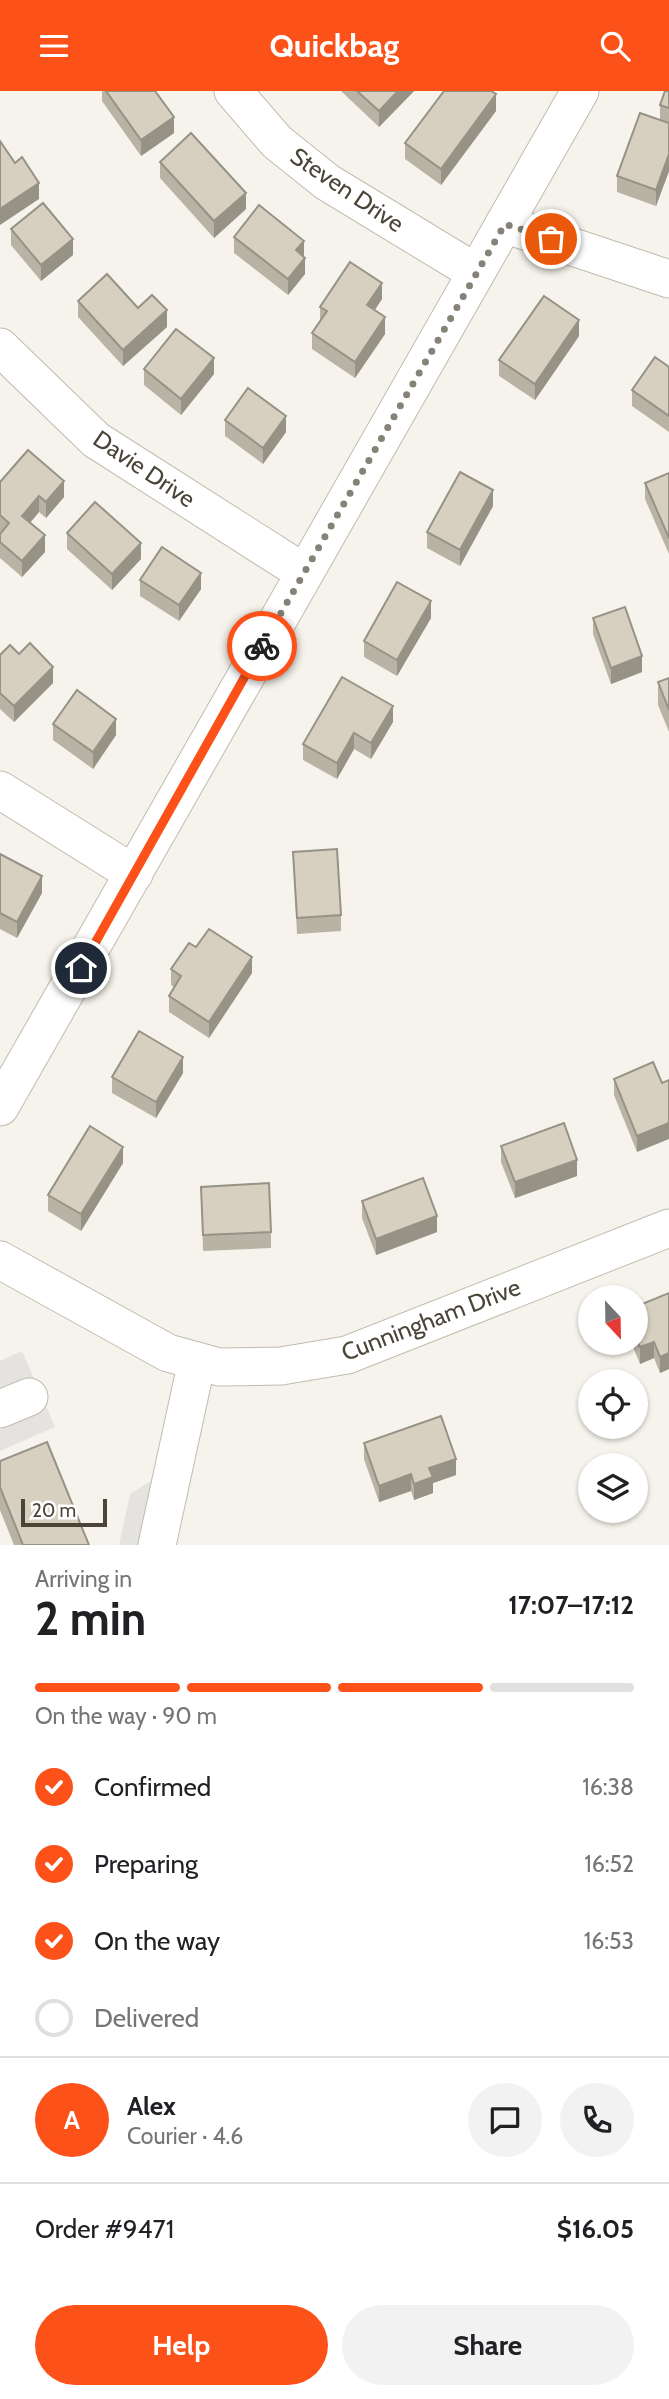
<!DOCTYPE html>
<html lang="en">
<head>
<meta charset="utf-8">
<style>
  body { margin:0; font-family:Cabin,sans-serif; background:#f2f2f2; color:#202124; height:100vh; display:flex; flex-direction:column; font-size:26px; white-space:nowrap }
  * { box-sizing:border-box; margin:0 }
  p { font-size:23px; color:#757577 }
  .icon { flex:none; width:38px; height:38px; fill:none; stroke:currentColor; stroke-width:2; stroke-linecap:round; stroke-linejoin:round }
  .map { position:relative; height:1454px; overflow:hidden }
  .sheet { display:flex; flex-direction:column; background:#fff; flex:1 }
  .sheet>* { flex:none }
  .needle { width:46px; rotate:158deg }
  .controls { position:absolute; left:578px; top:1194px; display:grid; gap:14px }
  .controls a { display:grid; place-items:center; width:70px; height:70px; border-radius:50%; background:#fff; box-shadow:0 2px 5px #0004; font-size:35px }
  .scale { position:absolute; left:21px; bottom:18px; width:86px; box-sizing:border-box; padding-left:7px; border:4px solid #4a4538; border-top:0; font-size:19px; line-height:24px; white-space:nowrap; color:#4a4538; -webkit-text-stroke:5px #fff; paint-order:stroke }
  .pin { position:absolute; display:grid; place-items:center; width:60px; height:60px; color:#fff; margin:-30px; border:4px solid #fff; border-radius:50%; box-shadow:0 2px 7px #0007 }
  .courier { position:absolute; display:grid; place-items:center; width:70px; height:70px; margin:-35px; border:5px solid #fd511a; border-radius:50%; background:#fff; color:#222; box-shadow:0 2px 9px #0007 }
  .overview em { font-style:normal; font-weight:700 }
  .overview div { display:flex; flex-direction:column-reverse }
  .overview { display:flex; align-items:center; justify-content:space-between; height:119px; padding:0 35px }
  h1 { font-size:46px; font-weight:700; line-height:52px }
  .bar { display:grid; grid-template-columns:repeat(4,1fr); gap:10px 7px; align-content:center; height:84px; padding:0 35px }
  .bar i { height:9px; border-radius:5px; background:#e0e0e0 }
  .bar .selected { background:#fd511a }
  .bar p { grid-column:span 4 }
  .line { display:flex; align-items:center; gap:18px; padding:0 35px; border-top:2px solid #e0e0e0 }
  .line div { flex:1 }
  .round { display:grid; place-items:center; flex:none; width:74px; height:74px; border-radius:37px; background:#f2f2f2 }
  ol { padding:0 35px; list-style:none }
  li { display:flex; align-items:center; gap:21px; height:77px }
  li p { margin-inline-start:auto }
  li .icon { padding:7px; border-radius:50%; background:#fd511a; color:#fff; stroke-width:4 }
  li:last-child { color:#757577 }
  li i { width:38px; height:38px; border:4px solid #e0e0e0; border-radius:50% }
  .action { display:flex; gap:14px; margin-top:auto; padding:14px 35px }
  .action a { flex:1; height:80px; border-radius:42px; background:#fd511a; color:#fff; font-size:28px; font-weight:700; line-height:80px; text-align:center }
  .action a+a { background:#f2f2f2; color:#202124 }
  header { display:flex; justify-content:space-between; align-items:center; height:91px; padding:0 35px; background:#fd511a; color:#fff; font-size:32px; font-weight:700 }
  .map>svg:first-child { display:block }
  .parking { fill:#e4e3df }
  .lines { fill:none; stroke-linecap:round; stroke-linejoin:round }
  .minor-casing { stroke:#c1bcad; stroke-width:39 }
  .minor { stroke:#fff; stroke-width:37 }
  .wall { fill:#b9b3a5 }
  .shaded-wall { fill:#969286 }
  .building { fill:#d7d0c0; stroke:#969286; stroke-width:2 }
  .done { stroke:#868277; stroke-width:7; stroke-dasharray:0 12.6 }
  .route { stroke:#fd511a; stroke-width:9 }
  .labels { text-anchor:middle; stroke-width:5; stroke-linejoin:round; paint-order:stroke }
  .street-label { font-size:24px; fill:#4a4538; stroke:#fff }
</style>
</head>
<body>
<header><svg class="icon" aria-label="menu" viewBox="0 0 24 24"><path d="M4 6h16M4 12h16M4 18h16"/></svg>Quickbag<svg class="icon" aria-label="search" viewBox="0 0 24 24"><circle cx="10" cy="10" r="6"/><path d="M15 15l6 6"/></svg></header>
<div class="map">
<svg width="669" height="1454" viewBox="0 0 669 1454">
  <rect width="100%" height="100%" fill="#f5f3eb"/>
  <g class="parking">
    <path d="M22,1260L55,1336L0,1360V1270Z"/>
    <path d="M159,1385L146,1454H119L130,1403Z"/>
  </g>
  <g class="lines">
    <g class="minor-casing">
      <g id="minor">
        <path d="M233,0L277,51L327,91L475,181"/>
        <path d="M504,133L669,188"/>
        <path d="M0,256L96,349L303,481"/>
        <path d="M0,699L134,783"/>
        <path d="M0,1016L580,0"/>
        <path d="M0,1169L168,1262L219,1276L281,1275L347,1264L669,1137"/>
        <path d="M0,1318L29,1306"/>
        <path d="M157,1454L197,1270"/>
      </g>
    </g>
    <use href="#minor" class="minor"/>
  </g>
  <g class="wall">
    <path d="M102,0H155L174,42L141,65L102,10Z"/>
    <path d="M341,0H414L379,36Z"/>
    <path d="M669,0V80L656,115L617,101V85L660,29V14Z"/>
    <path d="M496,20L441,94L405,68V52Z"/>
    <path d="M160,71L246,118L214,147L160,87Z"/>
    <path d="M11,138L73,164L41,190L11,154Z"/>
    <path d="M234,146L304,166L305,183L288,204L234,162Z"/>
    <path d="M382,208L374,219L385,243L355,287L312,258V242L320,230V216Z"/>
    <path d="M78,210L138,217L167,236L123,275L78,226Z"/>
    <path d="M579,245L535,309L499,285V269Z"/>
    <path d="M669,276V341L632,315V299Z"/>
    <path d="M144,278L214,283L181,324L144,294Z"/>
    <path d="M225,329L286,341L263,373L225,345Z"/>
    <path d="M669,382V463L645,408V392Z"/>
    <path d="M0,391L64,406L46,427L39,421L30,432L45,461L22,486L0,467V443L1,442L0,441Z"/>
    <path d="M493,415L460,475L427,457V441Z"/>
    <path d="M67,442L141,468L112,499L67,458Z"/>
    <path d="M140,489L201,498L179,530L140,505Z"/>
    <path d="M431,527L397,585L364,566V550Z"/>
    <path d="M593,527L642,581L611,593L593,543Z"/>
    <path d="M19,563L53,592L14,631L0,618V564Z"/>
    <path d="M669,587V641L658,614V591Z"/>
    <path d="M393,631L371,668L354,658L337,688L303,669V653Z"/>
    <path d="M53,633L116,644L93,678L53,649Z"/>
    <path d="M293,761L341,824V840L297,843Z"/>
    <path d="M0,763L42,802L17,847L0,838Z"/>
    <path d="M196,856L252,882L209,947L169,921V905L174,896L171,894V878Z"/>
    <path d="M183,982L156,1027L112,1002V986Z"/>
    <path d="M614,988L662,992L637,1061L614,1004Z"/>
    <path d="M501,1055L577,1085L515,1107L501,1071Z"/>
    <path d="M123,1072L81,1140L48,1120V1104Z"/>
    <path d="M201,1096L271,1141V1157L203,1160Z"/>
    <path d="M362,1110L437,1141L376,1164L362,1127Z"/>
    <path d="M669,1202V1278L660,1282L654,1267L640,1273L631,1251H635V1216Z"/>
    <path d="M364,1352L456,1384L433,1392V1402L414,1409L411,1400L379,1411L364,1368Z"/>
    <path d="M0,1370L89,1454H14L0,1419Z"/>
  </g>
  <g class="shaded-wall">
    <path d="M398,0H414L379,36V20Z"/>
    <path d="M496,3V20L441,94V78Z"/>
    <path d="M174,26V42L141,65V49Z"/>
    <path d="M669,63V80L656,115V99Z"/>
    <path d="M39,92V108L0,134V118Z"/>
    <path d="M246,102V118L214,147V130Z"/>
    <path d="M73,148V164L41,190V174Z"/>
    <path d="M304,150V166L296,159Z"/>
    <path d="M305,167V183L288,204V188Z"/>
    <path d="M382,192V208L367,231V214Z"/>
    <path d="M167,219V236L123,275V259Z"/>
    <path d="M385,226V243L355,287V271Z"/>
    <path d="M579,229V245L535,309V293Z"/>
    <path d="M214,267V283L181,324V308Z"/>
    <path d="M286,325V341L263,373V357Z"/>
    <path d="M64,390V406L46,427V411Z"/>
    <path d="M493,399V415L460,475V459Z"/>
    <path d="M39,405V421L22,441V425Z"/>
    <path d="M45,444V461L22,486V470Z"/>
    <path d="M141,452V468L112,499V483Z"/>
    <path d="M201,482V498L179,530V514Z"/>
    <path d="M431,510V527L397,585V569Z"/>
    <path d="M642,565V581L611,593V577Z"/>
    <path d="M53,576V592L14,631V615Z"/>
    <path d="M393,615V631L371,668V652Z"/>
    <path d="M116,628V644L93,678V661Z"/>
    <path d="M354,642V658L337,688V672Z"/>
    <path d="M42,785V802L17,847V831Z"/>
    <path d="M252,866V882L209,947V931Z"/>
    <path d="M183,966V982L156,1027V1011Z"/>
    <path d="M669,1032V1048L637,1061V1045Z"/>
    <path d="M123,1056V1072L81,1140V1123Z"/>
    <path d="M577,1069V1085L515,1107V1091Z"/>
    <path d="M437,1125V1141L376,1164V1148Z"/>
    <path d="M654,1251V1267L640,1273V1256Z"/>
    <path d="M669,1262V1278L660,1282V1266Z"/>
    <path d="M456,1368V1384L433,1392V1402L414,1409V1393L429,1377Z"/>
    <path d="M411,1383V1400L379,1411V1395Z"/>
  </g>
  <g class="building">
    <path d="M106,0H155L174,26L141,49Z"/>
    <path d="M357,0H398L379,20Z"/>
    <path d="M444,0H491L496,3L441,78L405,52Z"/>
    <path d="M665,0H669V17L660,14Z"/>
    <path d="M640,22L669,32V63L656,99L617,85Z"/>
    <path d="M191,42L246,102L214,130L160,71Z"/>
    <path d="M0,50L15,72L22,66L39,92L0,118Z"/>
    <path d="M43,112L73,148L41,174L11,138Z"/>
    <path d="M259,114L304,150L296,159L305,167L288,188L234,146Z"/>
    <path d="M350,171L382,192L367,214L385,226L355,271L312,242L327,220L320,216Z"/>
    <path d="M107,183L138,217L152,204L167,219L123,259L78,210Z"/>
    <path d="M544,205L579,229L535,293L499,269Z"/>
    <path d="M176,238L214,267L181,308L144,278Z"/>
    <path d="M655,266L669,276V325L632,299Z"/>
    <path d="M248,297L286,325L263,357L225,329Z"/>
    <path d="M28,359L64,390L46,411L39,405L22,425L45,444L22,470L0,451V443L9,432L0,424V391Z"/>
    <path d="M460,381L493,399L460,459L427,441Z"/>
    <path d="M669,382V447L645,392Z"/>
    <path d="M95,411L141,452L112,483L67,442Z"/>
    <path d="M162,456L201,482L179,514L140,489Z"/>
    <path d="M397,491L431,510L397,569L364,550Z"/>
    <path d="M625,516L642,565L611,577L593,527Z"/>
    <path d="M30,552L53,576L14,615L0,602V564L10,554L19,563Z"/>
    <path d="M342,586L393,615L371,652L354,642L337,672L303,653Z"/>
    <path d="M669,587V619L658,591Z"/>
    <path d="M77,599L116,628L93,661L53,633Z"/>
    <path d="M337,758L341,824L297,827L293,761Z"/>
    <path d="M0,763L42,785L17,831L0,822Z"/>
    <path d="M209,838L252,866L209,931L169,905L181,885L171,878L189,852L196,856Z"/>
    <path d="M139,940L183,966L156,1011L112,986Z"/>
    <path d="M653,971L662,992L669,989V1032L637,1045L614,988Z"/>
    <path d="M564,1032L577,1069L515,1091L501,1055Z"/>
    <path d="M90,1035L123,1056L81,1123L48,1104Z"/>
    <path d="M423,1087L437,1125L376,1148L362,1110Z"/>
    <path d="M269,1092L271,1141L203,1144L201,1096Z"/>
    <path d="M669,1202V1262L660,1266L654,1251L640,1256L635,1246V1216Z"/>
    <path d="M441,1325L456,1368L429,1377L433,1386L414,1393L411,1383L379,1395L364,1352Z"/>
    <path d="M47,1351L89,1454H23L0,1396V1370Z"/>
  </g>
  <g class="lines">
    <path class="done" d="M262,555L505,133L551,148"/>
    <path class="route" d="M81,877L262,555"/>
  </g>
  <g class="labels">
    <g class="street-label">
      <text transform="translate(347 99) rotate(34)" y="8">Steven Drive</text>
      <text transform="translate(144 378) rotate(34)" y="8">Davie Drive</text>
      <text transform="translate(431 1229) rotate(-21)" y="8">Cunningham Drive</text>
    </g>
  </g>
</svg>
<div class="controls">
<a><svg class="needle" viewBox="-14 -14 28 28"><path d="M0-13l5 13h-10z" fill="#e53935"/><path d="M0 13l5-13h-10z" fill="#757577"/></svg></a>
<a><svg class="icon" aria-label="locate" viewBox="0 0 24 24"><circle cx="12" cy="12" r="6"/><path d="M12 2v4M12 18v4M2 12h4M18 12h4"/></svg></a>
<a><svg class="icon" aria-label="layers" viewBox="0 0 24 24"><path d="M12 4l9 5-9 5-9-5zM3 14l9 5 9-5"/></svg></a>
</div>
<div class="scale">20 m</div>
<div class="pin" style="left:551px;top:148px;background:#ea580c"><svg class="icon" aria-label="bag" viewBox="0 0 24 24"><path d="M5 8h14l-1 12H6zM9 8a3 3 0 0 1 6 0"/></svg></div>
<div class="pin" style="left:81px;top:877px;background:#1f2937"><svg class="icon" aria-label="home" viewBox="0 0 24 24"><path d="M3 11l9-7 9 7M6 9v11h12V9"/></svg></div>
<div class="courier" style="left:262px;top:555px"><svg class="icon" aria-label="bike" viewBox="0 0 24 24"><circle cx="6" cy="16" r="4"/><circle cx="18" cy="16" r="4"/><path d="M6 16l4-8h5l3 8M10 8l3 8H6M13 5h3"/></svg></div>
</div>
<section class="sheet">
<div class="overview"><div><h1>2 min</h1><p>Arriving in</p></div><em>17:07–17:12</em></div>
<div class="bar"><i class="selected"></i><i class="selected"></i><i class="selected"></i><i></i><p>On the way · 90 m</p></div>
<ol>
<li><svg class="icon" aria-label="check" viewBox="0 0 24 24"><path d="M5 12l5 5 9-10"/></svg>Confirmed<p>16:38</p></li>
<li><svg class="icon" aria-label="check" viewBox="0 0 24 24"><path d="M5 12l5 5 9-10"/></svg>Preparing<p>16:52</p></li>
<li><svg class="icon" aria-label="check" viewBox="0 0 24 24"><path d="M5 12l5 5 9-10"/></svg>On the way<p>16:53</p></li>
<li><i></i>Delivered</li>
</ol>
<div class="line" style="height:126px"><b class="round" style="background:#fd511a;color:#fff">A</b><div><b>Alex</b><p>Courier · 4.6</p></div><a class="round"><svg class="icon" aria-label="chat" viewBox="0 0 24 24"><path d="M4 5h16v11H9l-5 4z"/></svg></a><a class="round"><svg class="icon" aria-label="phone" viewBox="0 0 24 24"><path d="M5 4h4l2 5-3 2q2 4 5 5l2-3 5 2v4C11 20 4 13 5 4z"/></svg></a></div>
<div class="line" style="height:91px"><div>Order #9471</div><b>$16.05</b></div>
<div class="action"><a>Help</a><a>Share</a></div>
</section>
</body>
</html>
